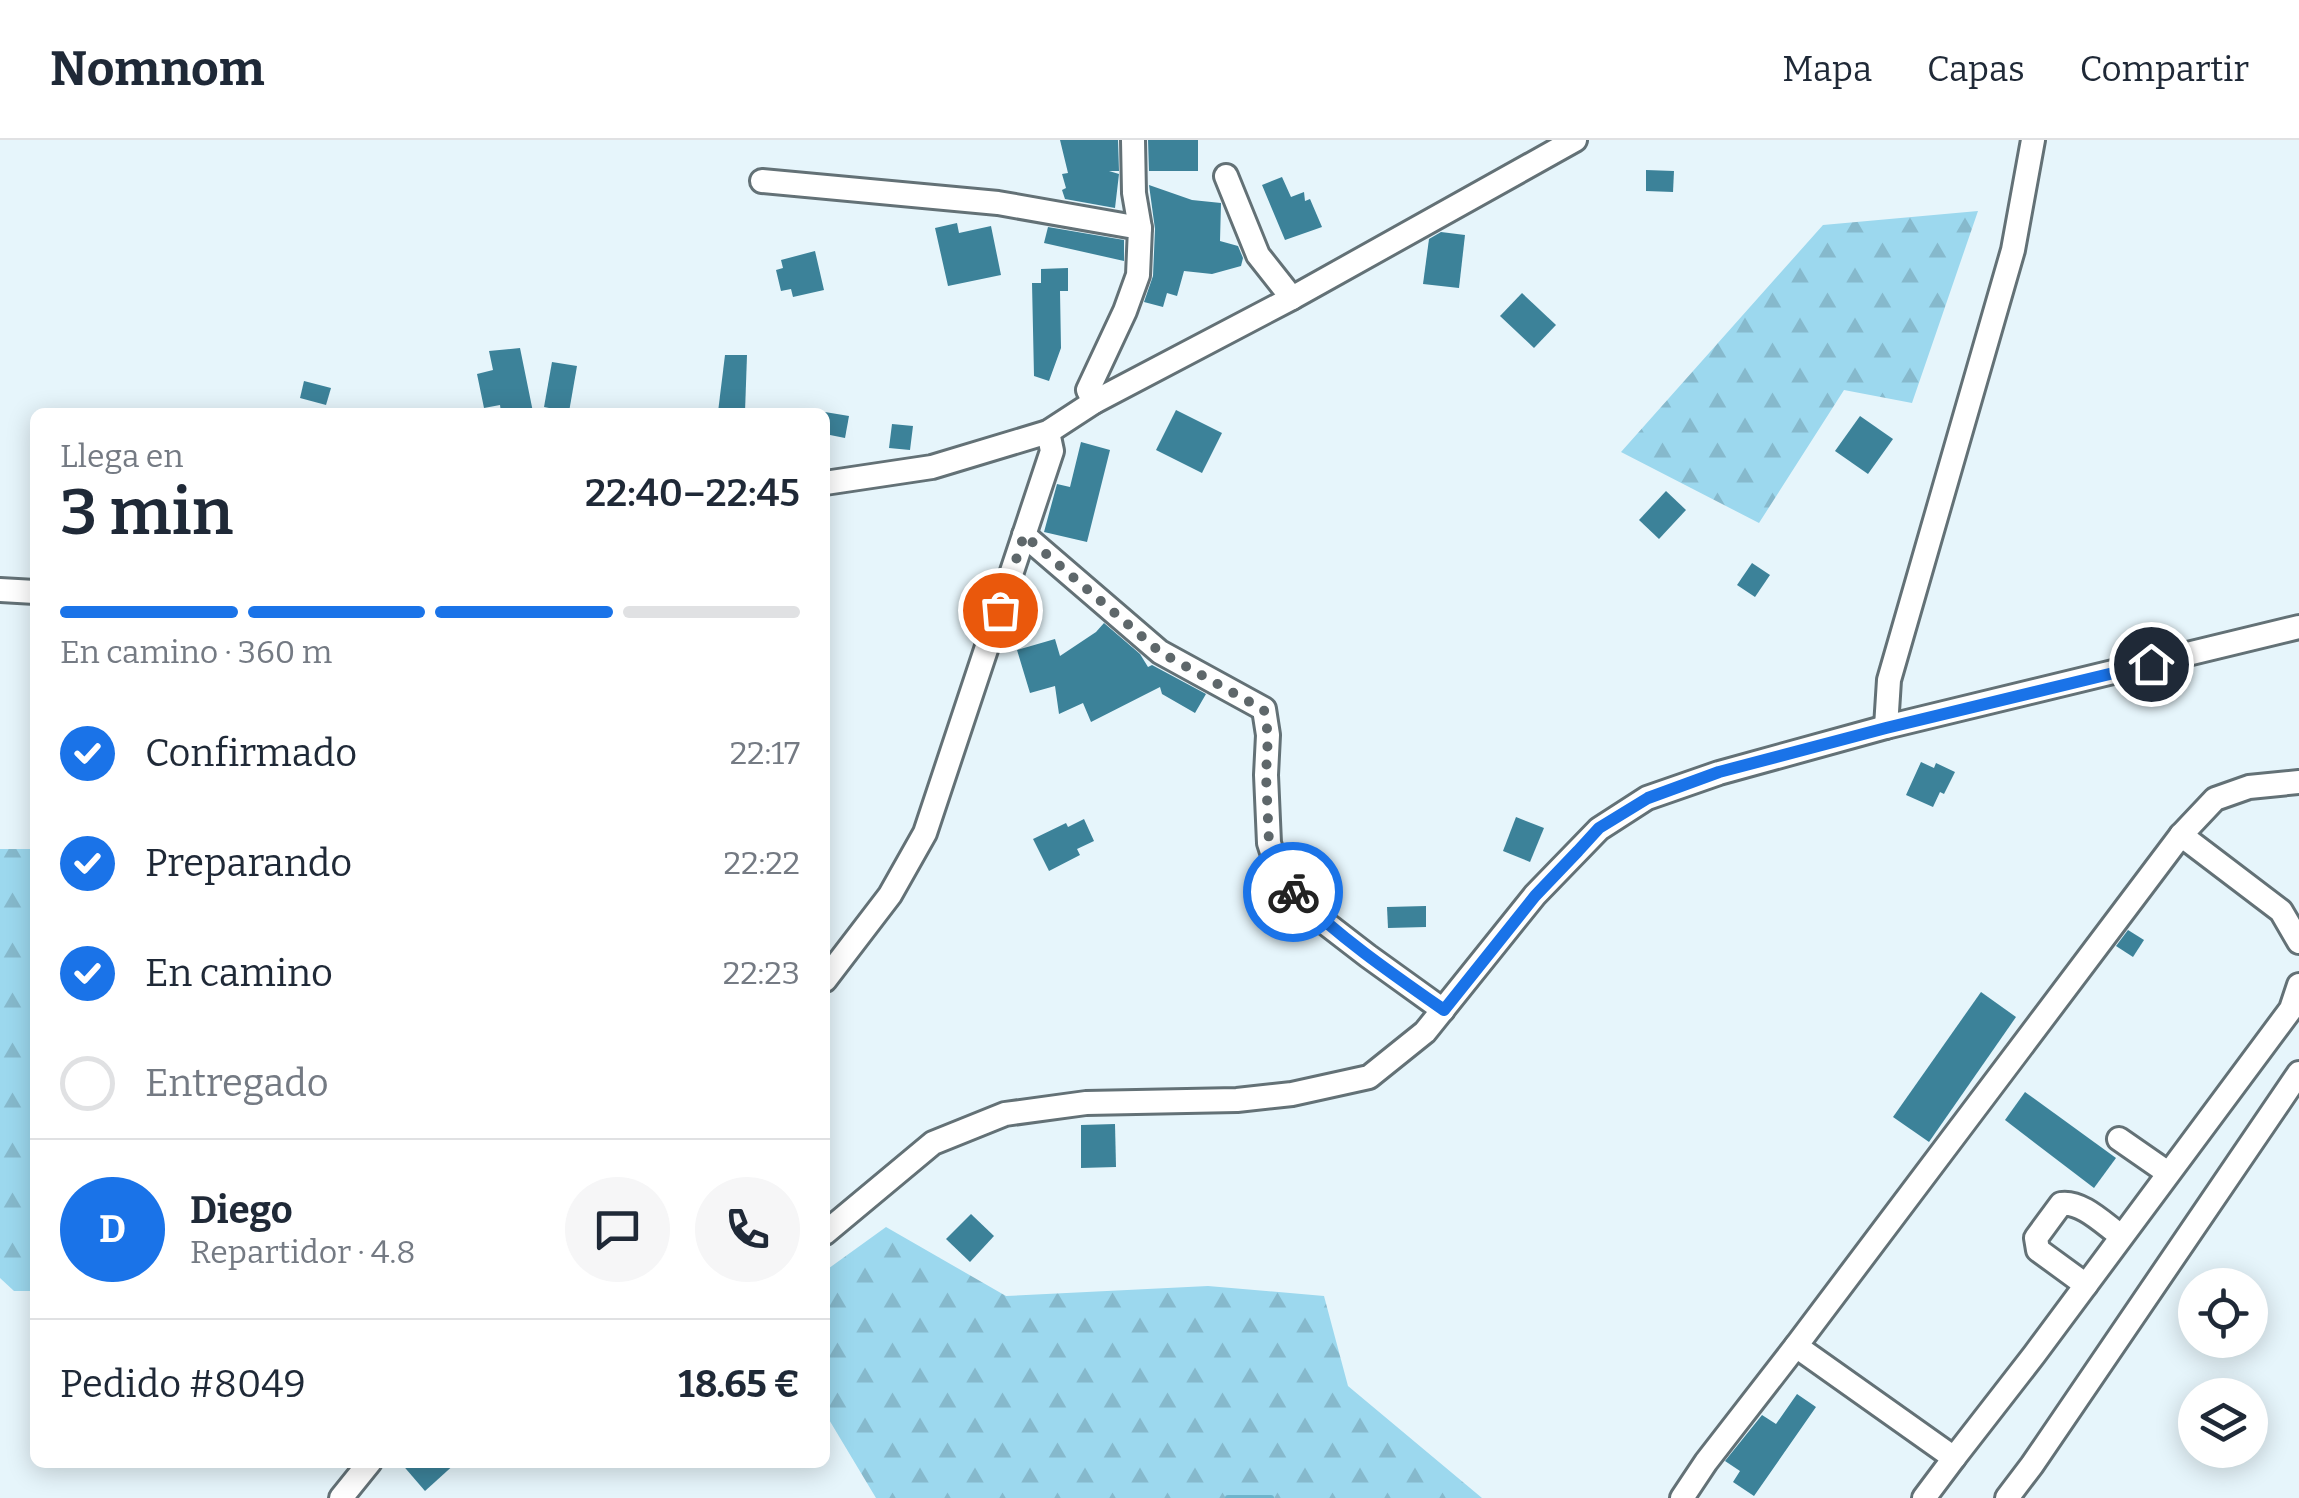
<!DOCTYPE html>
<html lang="es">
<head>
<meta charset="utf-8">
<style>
  body { margin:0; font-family:Bitter,serif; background:#f6f6f7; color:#1f2937; height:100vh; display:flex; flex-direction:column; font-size:38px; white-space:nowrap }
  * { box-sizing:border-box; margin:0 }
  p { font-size:32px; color:#747a83 }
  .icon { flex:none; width:55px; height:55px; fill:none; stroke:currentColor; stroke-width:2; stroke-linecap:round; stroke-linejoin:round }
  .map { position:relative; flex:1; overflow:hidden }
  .sheet { position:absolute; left:30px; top:268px; width:800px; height:1060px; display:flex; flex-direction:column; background:#fff; border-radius:15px; box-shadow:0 5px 25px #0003 }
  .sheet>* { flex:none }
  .tools { position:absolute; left:2178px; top:1128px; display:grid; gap:20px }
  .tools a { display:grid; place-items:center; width:90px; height:90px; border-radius:50%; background:#fff; box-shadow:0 5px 25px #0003; font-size:50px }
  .pin { position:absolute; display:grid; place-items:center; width:85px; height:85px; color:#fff; margin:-42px; border:5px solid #fff; border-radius:50%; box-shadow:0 2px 10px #0007 }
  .courier { position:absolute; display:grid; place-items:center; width:100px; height:100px; margin:-50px; border:8px solid #1a73e8; border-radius:50%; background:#fff; color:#222; box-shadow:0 2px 12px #0007 }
  .summary em { font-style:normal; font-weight:600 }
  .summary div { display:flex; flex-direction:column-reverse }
  .summary { display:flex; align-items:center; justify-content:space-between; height:170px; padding:0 30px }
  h1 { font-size:65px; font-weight:600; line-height:75px }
  .bar { display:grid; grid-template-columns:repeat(4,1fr); gap:15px 10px; align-content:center; height:120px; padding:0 30px }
  .bar i { height:12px; border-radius:8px; background:#e0e1e3 }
  .bar .current { background:#1a73e8 }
  .bar p { grid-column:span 4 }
  .line { display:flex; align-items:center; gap:25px; padding:0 30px; border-top:2px solid #e0e1e3 }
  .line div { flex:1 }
  .round { display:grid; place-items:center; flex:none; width:105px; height:105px; border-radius:52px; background:#f6f6f7 }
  ol { padding:0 30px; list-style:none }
  li { display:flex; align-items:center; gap:30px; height:110px }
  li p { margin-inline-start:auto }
  li .icon { padding:10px; border-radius:50%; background:#1a73e8; color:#fff; stroke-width:4 }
  li:last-child { color:#747a83 }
  li i { width:55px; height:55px; border:5px solid #e0e1e3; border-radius:50% }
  header { display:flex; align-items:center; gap:60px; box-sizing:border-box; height:140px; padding:0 50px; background:#fff; border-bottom:2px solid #e0e1e3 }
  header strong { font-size:48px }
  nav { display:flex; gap:55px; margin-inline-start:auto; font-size:35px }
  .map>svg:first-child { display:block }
  .forest { fill:url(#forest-firs) }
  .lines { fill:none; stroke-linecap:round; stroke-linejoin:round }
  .stream { stroke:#6eb4cc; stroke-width:6 }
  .building { fill:#3c8299 }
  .minor-casing { stroke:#637176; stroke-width:28 }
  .minor { stroke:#fff; stroke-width:22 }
  .done { stroke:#5e676a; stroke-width:10; stroke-dasharray:0 18 }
  .route { stroke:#1a73e8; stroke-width:12 }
</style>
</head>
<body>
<header>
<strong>Nomnom</strong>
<nav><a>Mapa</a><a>Capas</a><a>Compartir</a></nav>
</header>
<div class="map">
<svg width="2299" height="1358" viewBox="0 0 2299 1358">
  <defs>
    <pattern id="forest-firs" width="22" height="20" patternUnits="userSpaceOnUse" patternTransform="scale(2.5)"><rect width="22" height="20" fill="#9cd8ee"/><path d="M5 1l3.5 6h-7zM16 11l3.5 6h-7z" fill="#86b9cc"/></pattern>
  </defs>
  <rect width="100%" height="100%" fill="#e6f5fb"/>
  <g class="forest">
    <path d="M1978,71L1912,263L1844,250L1759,383L1621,312L1823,85Z"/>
    <path d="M0,709H35V1151H14L0,1138Z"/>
    <path d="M886,1087L1006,1156L1208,1146L1324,1156L1348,1246L1482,1358H876L825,1273V1131Z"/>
  </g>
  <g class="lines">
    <path class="stream" d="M1228,1358H1271"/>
  </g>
  <g class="building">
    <path d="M1060,0H1118L1119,31H1109L1119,34L1115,68L1065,59L1062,50L1066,48L1062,34L1068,33Z"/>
    <path d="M1148,0H1198V31H1149Z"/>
    <path d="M1646,30L1674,31L1673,52L1646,51Z"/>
    <path d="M1282,37L1291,57L1304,52L1305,61L1310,59L1322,87L1285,100L1262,45Z"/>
    <path d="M1149,45L1192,60L1221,63L1220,101L1238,106L1243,118L1241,126L1212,134L1184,131L1177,156L1167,153L1163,167L1144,162L1153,136L1155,89Z"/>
    <path d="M957,83L959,93L991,86L1001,135L948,146L935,88Z"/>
    <path d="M1048,87L1124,100V121L1044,103Z"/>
    <path d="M1441,92L1465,95L1459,148L1423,144L1429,99Z"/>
    <path d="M815,111L824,150L793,157L791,149L781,151L776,130L783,128L781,120Z"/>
    <path d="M1068,128V151H1060L1061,208L1049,241L1034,236L1032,143H1041V129Z"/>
    <path d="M1522,153L1556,185L1534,208L1500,176Z"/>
    <path d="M520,208L533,272H501L500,265L484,268L477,234L493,230L489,211Z"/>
    <path d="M725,215H747L745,272H718Z"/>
    <path d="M552,222L577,226L569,272L544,267Z"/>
    <path d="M304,241L331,248L326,265L300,258Z"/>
    <path d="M1176,270L1222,293L1202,333L1156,310Z"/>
    <path d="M825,272L849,276L845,298L825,294Z"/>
    <path d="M1860,276L1893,299L1868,334L1835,311Z"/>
    <path d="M892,284L913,286L910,310L889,308Z"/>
    <path d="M1081,302L1110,310L1087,402L1044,392L1057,344L1070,347Z"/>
    <path d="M1666,351L1686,370L1659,399L1639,380Z"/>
    <path d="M1752,423L1770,435L1755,457L1737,445Z"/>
    <path d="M1104,483L1140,514L1148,527L1152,525L1206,554L1195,573L1162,554L1160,547L1091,582L1083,563L1059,574L1055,546L1030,553L1017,510L1055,499L1060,516L1096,492Z"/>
    <path d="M1921,622L1934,628L1936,623L1955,632L1944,654L1940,652L1933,667L1906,655Z"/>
    <path d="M1516,677L1544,688L1530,722L1503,711Z"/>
    <path d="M1084,679L1094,701L1077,709L1080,715L1049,731L1033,699L1066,683L1068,687Z"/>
    <path d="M1426,766V787L1388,788L1387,767Z"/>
    <path d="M2128,790L2144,800L2133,817L2116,806Z"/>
    <path d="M1981,852L2016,877L1929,1002L1893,977Z"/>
    <path d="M2025,952L2116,1018L2094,1048L2005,980Z"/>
    <path d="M1115,984L1116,1027L1081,1028V985Z"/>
    <path d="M971,1074L994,1096L970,1122L946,1099Z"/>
    <path d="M1797,1254L1816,1267L1754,1356L1733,1342L1740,1331L1725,1321L1762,1275L1776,1284Z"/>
    <path d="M400,1322H457L425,1351Z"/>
  </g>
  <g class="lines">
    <g class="minor-casing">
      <g id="minor">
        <path d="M1133,0L1134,53L1140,88"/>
        <path d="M1226,36L1258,115L1292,158"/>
        <path d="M762,41L998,63L1140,88L1138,135L1125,171L1088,250L1094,262"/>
        <path d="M825,343L932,327L1048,292L1094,262L1292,158L1575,0"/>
        <path d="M1024,395L1160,512L1264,569L1268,595L1266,635L1269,703L1281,740L1320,779L1368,816L1443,870"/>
        <path d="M0,450L35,452"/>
        <path d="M1886,587L1889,540L2013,110L2033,0"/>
        <path d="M2181,695L2281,771L2299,802"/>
        <path d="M825,840L890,755L925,693L1052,311L1048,292"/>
        <path d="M2119,999L2168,1033"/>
        <path d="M825,1093L933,1003L1005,974L1086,963L1237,960L1292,954L1369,937L1425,892L1535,755L1599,689L1647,658L1719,633L1886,587L2299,487"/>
        <path d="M2086,1145L2038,1110L2036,1098L2061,1064C2082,1061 2104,1084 2121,1096"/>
        <path d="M1796,1206L1954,1318L2034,1215L2291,869L2299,845"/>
        <path d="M341,1358L370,1322"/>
        <path d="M1682,1358L1706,1322L1796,1206L2181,695L2215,659L2249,647L2299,642"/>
        <path d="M1924,1358L1954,1318"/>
        <path d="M2007,1358L2032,1325L2299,933"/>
      </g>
    </g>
    <use href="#minor" class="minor"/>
  </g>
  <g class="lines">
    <path class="done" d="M1000,470L1024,395L1160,512L1264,570L1268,595L1266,635L1269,703L1280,740L1293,752"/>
    <path class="route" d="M1293,752C1339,797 1391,833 1444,870L1535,756L1578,711L1599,688L1648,658L1719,632L1886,588L2151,524"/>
  </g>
</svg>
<div class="tools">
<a><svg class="icon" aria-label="locate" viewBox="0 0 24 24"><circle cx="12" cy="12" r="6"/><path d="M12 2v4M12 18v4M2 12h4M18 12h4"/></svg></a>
<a><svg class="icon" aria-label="layers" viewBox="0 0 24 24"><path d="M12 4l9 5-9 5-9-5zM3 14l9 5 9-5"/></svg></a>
</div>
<div class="pin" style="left:1000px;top:470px;background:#ea580c"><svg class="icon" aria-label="bag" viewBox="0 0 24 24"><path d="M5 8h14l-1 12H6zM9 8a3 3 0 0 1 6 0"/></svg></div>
<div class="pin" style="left:2151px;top:524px;background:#1f2937"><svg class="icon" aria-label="home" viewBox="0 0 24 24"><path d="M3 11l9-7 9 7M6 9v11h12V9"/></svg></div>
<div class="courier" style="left:1293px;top:752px"><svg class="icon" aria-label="bike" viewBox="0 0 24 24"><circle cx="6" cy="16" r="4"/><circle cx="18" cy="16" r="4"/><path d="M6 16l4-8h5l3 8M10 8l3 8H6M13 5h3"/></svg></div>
<section class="sheet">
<div class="summary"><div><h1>3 min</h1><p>Llega en</p></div><em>22:40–22:45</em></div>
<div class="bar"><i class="current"></i><i class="current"></i><i class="current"></i><i></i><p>En camino · 360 m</p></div>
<ol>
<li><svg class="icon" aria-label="check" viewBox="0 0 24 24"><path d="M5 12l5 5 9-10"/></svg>Confirmado<p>22:17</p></li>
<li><svg class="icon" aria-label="check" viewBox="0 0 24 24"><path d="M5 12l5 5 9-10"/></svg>Preparando<p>22:22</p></li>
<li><svg class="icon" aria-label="check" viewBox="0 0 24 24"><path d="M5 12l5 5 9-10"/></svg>En camino<p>22:23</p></li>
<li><i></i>Entregado</li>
</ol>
<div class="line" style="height:180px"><b class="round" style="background:#1a73e8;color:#fff">D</b><div><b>Diego</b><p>Repartidor · 4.8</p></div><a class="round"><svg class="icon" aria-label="chat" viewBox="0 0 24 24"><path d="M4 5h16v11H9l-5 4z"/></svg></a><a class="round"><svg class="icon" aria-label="phone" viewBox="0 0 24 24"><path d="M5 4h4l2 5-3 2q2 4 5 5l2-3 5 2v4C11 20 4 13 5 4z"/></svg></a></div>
<div class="line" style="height:130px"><div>Pedido #8049</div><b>18.65 €</b></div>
</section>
</div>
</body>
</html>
